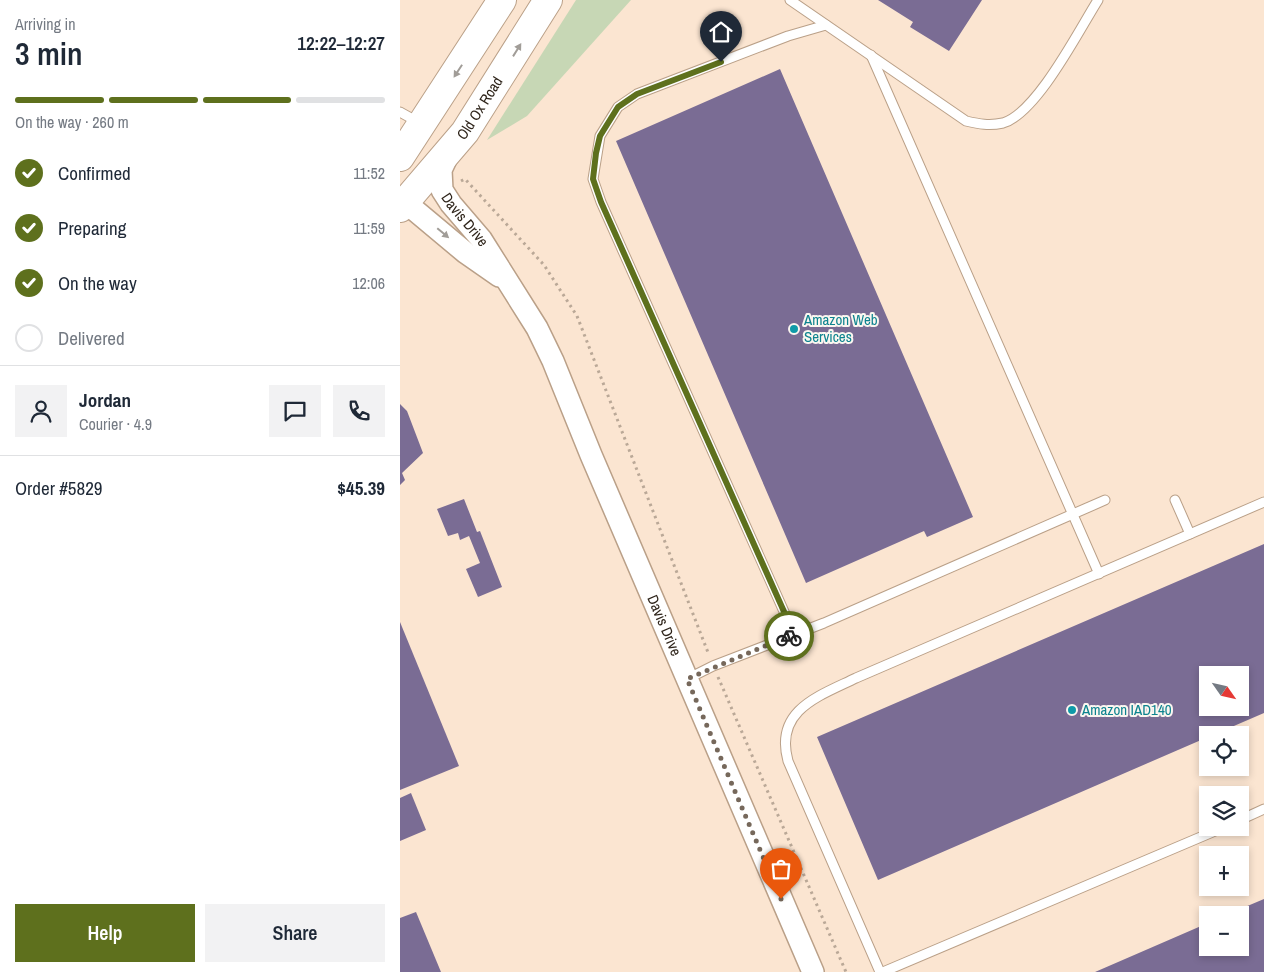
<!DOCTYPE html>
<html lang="en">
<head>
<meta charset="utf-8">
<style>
  body { margin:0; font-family:"Archivo Narrow",sans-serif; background:#f2f2f3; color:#1f2937; height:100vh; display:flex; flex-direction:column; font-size:19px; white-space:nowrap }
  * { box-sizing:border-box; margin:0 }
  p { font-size:16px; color:#747a83 }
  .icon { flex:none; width:28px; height:28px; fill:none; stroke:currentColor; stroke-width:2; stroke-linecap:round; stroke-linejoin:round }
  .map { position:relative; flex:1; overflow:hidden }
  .drawer { display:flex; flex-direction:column; background:#fff; width:400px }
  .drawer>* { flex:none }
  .needle { width:32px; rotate:124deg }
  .controls { position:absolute; left:799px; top:666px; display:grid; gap:10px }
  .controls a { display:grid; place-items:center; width:50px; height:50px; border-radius:0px; background:#fff; box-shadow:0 2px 8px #0003; font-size:25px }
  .pin { position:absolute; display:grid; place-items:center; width:42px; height:42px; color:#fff; margin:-51px -21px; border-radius:50% 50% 50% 0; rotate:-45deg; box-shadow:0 0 5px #0007 }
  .pin .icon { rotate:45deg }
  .courier { position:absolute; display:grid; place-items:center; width:50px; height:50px; margin:-25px; border:4px solid #5e701d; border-radius:50%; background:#fff; color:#222; box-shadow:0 1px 6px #0007 }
  .overview em { font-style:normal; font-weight:600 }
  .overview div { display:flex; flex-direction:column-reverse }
  .overview { display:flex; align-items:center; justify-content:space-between; height:85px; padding:0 15px }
  h1 { font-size:32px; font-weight:600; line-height:38px }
  .bar { display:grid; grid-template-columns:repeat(4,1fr); gap:8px 5px; align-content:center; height:60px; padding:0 15px }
  .bar i { height:6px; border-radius:4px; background:#e0e1e3 }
  .bar .current { background:#5e701d }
  .bar p { grid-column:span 4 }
  .line { display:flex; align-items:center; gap:12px; padding:0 15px; border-top:1px solid #e0e1e3 }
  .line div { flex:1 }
  .round { display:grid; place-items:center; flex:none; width:52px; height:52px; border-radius:0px; background:#f2f2f3 }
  ol { padding:0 15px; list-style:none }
  li { display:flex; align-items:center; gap:15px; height:55px }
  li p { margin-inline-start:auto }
  li .icon { padding:5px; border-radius:50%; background:#5e701d; color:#fff; stroke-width:4 }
  li:last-child { color:#747a83 }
  li i { width:28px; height:28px; border:2px solid #e0e1e3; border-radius:50% }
  .button { display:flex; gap:10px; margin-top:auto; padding:10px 15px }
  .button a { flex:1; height:58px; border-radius:0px; background:#5e701d; color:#fff; font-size:20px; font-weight:600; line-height:58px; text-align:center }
  .button a+a { background:#f2f2f3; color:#1f2937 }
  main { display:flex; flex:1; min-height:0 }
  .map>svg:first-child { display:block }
  .green { fill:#c7d7b5 }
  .building { fill:#7a6c94; fill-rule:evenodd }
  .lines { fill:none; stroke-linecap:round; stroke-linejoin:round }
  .service-casing { stroke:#baa088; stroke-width:11 }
  .tertiary-casing { stroke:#baa088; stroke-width:24 }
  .primary-casing { stroke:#baa088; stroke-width:30 }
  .path { stroke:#baa897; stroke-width:3; stroke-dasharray:2.5 4; stroke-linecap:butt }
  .service { stroke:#fff; stroke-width:9 }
  .tertiary { stroke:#fff; stroke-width:21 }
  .primary { stroke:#fff; stroke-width:28 }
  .oneway { fill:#a19d98 }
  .done { stroke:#76685b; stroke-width:5; stroke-dasharray:0 9 }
  .route { stroke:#5e701d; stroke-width:6 }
  .culture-dot { fill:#0f9aa8; stroke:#fbf6f0; stroke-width:2 }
  .labels { text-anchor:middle; stroke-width:4; stroke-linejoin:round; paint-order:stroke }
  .street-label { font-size:15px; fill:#2f251b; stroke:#fbf6f0 }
  .culture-label { font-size:15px; fill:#0d838f; stroke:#fbf6f0; text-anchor:start }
</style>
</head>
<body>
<main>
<section class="drawer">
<div class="overview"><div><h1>3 min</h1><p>Arriving in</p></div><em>12:22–12:27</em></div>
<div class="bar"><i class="current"></i><i class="current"></i><i class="current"></i><i></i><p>On the way · 260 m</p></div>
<ol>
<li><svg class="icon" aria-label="check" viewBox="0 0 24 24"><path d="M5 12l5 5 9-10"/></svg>Confirmed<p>11:52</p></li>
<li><svg class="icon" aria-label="check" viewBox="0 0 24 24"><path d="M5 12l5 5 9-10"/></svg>Preparing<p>11:59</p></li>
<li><svg class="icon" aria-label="check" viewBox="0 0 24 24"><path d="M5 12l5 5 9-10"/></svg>On the way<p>12:06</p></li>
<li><i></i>Delivered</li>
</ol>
<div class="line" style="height:90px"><a class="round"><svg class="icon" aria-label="person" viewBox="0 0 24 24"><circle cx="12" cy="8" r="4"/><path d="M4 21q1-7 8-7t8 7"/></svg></a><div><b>Jordan</b><p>Courier · 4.9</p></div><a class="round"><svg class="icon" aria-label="chat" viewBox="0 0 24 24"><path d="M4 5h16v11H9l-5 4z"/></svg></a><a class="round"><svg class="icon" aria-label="phone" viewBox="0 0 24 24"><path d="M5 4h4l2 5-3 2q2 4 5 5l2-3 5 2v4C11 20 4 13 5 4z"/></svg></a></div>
<div class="line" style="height:65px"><div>Order #5829</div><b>$45.39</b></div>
<div class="button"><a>Help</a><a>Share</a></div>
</section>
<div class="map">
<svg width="864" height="972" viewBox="0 0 864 972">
  <rect width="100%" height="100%" fill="#fbe5d1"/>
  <path class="green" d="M176,0H231L127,116L87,140Z"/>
  <g class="building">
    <path d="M478,0H582L549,51L510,27L513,22Z"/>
    <path d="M380,69L573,517L527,537L524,531L406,583L216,141Z"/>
    <path d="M0,404L7,411L23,453L2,473L5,480L0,485Z"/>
    <path d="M64,499L77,532L80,531L102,587L78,597L66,569L80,563L69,536L60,540L58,533L48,536L37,509Z"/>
    <path d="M864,544V713L813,735H808V737L478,880L417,737ZM808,675H840V708H808Z"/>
    <path d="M0,622L59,766L0,790Z"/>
    <path d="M11,793L26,830L0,841V798Z"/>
    <path d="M864,899V972H695L808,923V948H840V915H826Z"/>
    <path d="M16,912L41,972H0V918Z"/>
  </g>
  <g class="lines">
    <g class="service-casing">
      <g id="service">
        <path d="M390,0L566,121C579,124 589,126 603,123C637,113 679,30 698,0"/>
        <path d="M471,55L699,574"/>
        <path d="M0,112L18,122"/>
        <path d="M775,500L790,534"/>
        <path d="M394,634L201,202L193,179L200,136L218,107L237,94L388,36L426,25"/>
        <path d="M287,679L313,666L424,623L705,500"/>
        <path d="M840,820L864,809"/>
        <path d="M480,972L388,761C374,710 419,696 456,678L864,502"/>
        <path d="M483,972L822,828"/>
      </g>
    </g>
    <g class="tertiary-casing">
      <g id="tertiary">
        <path id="s1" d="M48,155L41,170L42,190L51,204L81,239L137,328L153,361L191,455L413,972"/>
        <path d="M5,202L66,253L99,276"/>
      </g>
    </g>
    <g class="primary-casing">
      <g id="primary">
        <path d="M0,157L102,0"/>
        <path id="s2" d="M0,208L65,132L148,0"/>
      </g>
    </g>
    <g class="path">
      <path d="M61,181L65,179L144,265L177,316L309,655"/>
      <path d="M318,677L446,972"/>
    </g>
    <use href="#service" class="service"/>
    <use href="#tertiary" class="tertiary"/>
    <use href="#primary" class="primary"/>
  </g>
  <defs><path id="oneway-solid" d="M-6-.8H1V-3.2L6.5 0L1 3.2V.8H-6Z" transform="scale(1.25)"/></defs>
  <g class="oneway">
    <use href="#oneway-solid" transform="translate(117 50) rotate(-58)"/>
    <use href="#oneway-solid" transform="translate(58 71) rotate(123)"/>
    <use href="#oneway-solid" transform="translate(43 233) rotate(40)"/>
  </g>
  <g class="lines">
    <path class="done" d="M381,899L287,679L389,636"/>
    <path class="route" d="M321,62L237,94L218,107L200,136L196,153L193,179L201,202L394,634L389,636"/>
  </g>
  <g class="culture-dot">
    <circle cx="394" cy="329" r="5"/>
    <circle cx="672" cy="710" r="5"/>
  </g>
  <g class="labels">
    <g class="street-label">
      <text dy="5" stroke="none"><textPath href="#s2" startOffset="128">Old Ox Road</textPath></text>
      <text dy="5" stroke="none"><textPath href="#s1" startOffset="74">Davis Drive</textPath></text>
      <text dy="5" stroke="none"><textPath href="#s1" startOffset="528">Davis Drive</textPath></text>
    </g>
    <g class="culture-label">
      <text x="404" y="325">Amazon Web<tspan x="404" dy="17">Services</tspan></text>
      <text x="682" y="715">Amazon IAD140</text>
    </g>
  </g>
</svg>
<div class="controls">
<a><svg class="needle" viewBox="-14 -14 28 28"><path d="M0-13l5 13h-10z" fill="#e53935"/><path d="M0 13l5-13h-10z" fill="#747a83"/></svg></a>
<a><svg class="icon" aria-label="locate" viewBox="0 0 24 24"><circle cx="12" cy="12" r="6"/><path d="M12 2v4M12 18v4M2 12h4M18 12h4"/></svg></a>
<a><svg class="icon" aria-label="layers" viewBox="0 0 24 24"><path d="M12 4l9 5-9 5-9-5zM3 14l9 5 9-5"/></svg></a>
<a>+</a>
<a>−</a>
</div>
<div class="pin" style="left:381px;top:899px;background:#ea580c"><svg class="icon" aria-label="bag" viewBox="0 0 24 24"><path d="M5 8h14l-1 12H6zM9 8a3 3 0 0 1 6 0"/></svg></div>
<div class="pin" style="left:321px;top:62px;background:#1f2937"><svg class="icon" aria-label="home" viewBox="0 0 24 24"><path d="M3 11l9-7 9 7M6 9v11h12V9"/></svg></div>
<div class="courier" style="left:389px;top:636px"><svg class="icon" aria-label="bike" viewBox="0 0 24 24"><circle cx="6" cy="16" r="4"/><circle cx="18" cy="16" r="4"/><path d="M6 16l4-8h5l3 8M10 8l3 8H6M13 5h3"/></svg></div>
</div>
</main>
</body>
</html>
